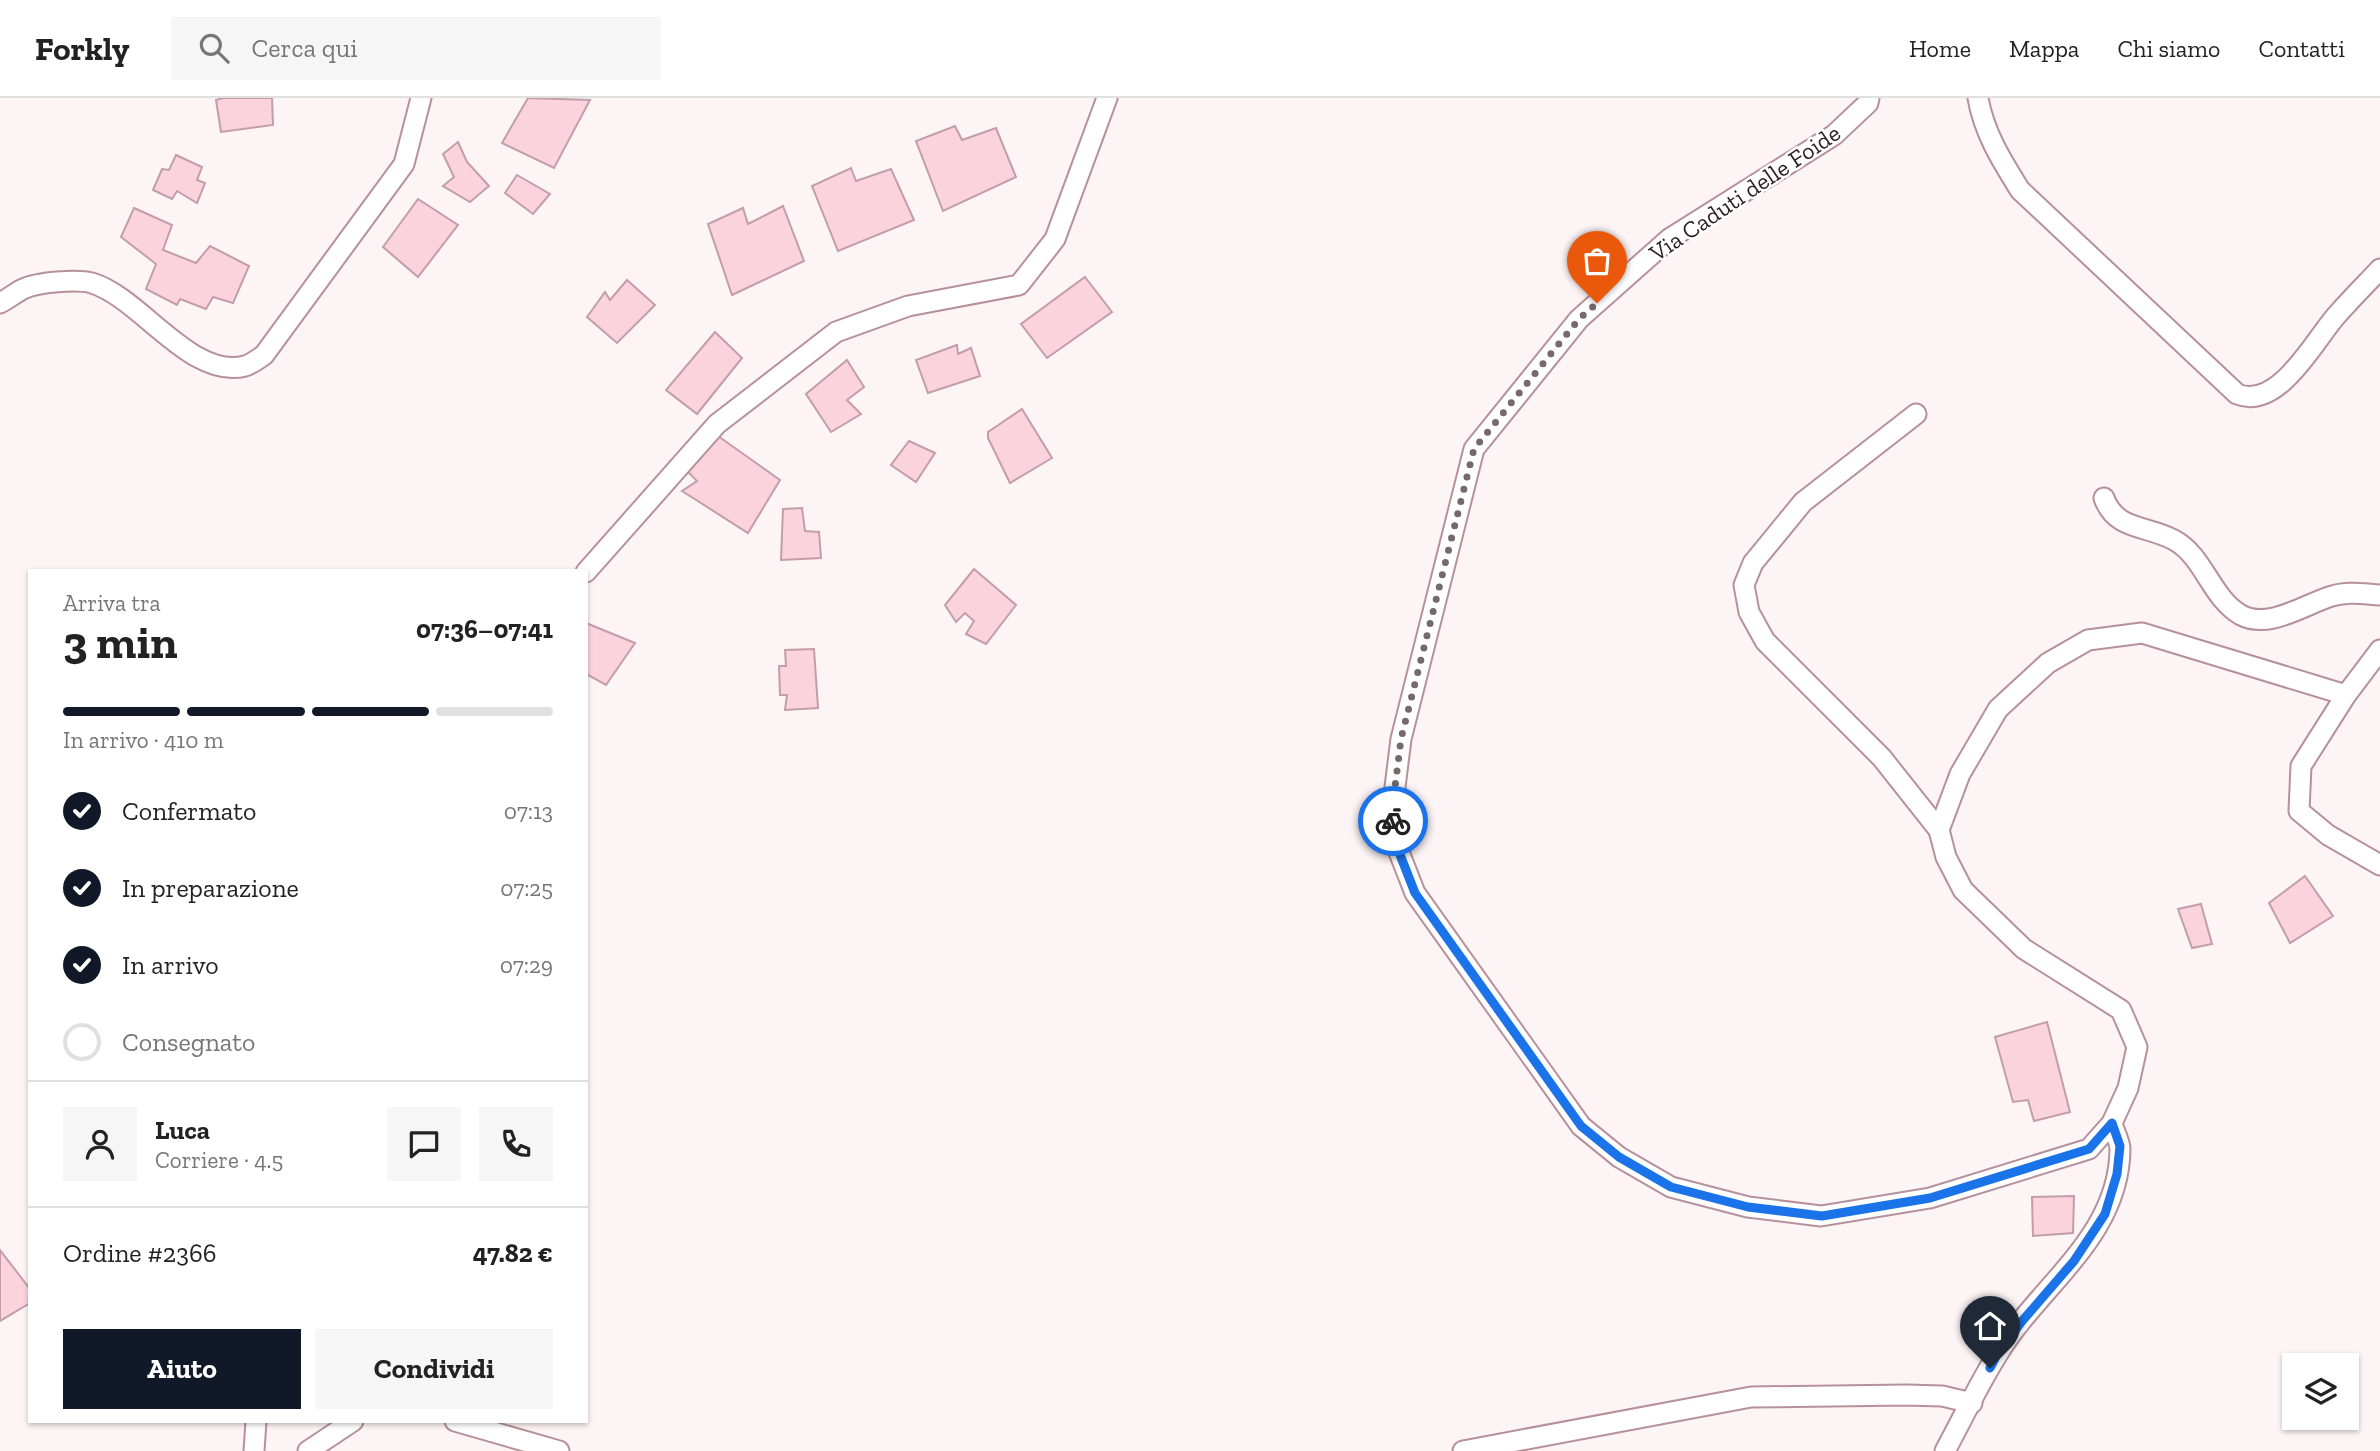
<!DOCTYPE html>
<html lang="it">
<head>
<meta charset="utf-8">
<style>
  body { margin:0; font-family:"Zilla Slab",serif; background:#f6f6f6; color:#222; height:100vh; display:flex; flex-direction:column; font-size:26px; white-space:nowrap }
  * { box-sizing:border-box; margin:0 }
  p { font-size:23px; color:#767676 }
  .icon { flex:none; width:38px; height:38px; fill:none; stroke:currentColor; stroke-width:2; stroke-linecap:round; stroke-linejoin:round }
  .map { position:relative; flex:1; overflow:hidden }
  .sheet { position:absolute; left:28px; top:471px; width:560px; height:854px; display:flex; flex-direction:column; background:#fff; border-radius:0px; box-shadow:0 2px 5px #0004 }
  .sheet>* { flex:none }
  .fabs { position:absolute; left:2282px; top:1255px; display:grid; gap:14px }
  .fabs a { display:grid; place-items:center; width:77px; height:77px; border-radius:0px; background:#fff; box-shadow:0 2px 5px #0004; font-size:35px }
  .pin { position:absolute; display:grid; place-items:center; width:60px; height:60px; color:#fff; margin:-72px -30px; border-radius:50% 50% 50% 0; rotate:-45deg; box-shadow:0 0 7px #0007 }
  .pin .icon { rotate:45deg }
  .courier { position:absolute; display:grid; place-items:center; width:70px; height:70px; margin:-35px; border:5px solid #1a73e8; border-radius:50%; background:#fff; color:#222; box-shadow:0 2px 9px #0007 }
  .head em { font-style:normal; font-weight:700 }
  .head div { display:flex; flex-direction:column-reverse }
  .head { display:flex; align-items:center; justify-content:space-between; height:119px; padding:0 35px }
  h1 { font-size:46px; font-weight:700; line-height:52px }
  .bar { display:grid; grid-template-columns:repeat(4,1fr); gap:10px 7px; align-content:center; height:84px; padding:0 35px }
  .bar i { height:9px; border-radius:5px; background:#e0e0e0 }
  .bar .selected { background:#111827 }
  .bar p { grid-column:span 4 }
  .line { display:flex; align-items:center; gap:18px; padding:0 35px; border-top:2px solid #e0e0e0 }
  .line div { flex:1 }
  .round { display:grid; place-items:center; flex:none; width:74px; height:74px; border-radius:0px; background:#f6f6f6 }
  ol { padding:0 35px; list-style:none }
  li { display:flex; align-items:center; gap:21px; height:77px }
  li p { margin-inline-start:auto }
  li .icon { padding:7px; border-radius:50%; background:#111827; color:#fff; stroke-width:4 }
  li:last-child { color:#767676 }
  li i { width:38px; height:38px; border:4px solid #e0e0e0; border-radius:50% }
  .button { display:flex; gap:14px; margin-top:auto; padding:14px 35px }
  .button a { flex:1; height:80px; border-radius:0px; background:#111827; color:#fff; font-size:28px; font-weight:700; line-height:80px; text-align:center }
  .button a+a { background:#f6f6f6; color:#222 }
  header { display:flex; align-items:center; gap:42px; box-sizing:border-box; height:98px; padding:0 35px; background:#fff; border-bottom:2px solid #e0e0e0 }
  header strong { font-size:33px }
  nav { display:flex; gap:38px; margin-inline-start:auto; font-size:24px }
  .search { width:490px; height:63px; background:#f6f6f6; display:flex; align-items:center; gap:18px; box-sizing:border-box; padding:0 24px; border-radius:0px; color:#767676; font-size:26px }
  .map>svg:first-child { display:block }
  .building { fill:#fbd3dd; stroke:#c39da8; stroke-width:2 }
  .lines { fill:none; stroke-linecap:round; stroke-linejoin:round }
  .minor-casing { stroke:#b6919b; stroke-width:23 }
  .minor { stroke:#fff; stroke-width:19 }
  .done { stroke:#75696c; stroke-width:7; stroke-dasharray:0 12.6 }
  .route { stroke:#1a73e8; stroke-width:9 }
  .labels { text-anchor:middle; stroke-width:5; stroke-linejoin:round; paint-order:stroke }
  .street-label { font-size:24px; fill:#2c1e22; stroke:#fff }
</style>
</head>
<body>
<header>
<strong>Forkly</strong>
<div class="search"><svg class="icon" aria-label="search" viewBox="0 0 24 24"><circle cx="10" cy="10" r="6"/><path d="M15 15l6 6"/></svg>Cerca qui</div>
<nav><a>Home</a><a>Mappa</a><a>Chi siamo</a><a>Contatti</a></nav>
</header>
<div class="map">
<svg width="2380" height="1353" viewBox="0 0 2380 1353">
  <rect width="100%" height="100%" fill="#fdf4f6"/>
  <g class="building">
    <path d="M223,0H272L273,27L221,34L216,2Z"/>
    <path d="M528,0L590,2L554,70L502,45Z"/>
    <path d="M955,28L962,42L996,30L1016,79L943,113L916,43Z"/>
    <path d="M458,44L467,64L489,88L470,104L443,88L454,79L443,56Z"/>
    <path d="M176,57L202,69L197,82L205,85L197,105L177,93L172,101L153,92L162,71L169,72Z"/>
    <path d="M851,70L856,83L891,71L914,122L838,153L812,88Z"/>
    <path d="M517,77L550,96L533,116L505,95Z"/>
    <path d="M418,101L458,127L418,179L383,149Z"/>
    <path d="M783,108L804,163L732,197L708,126L743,110L748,126Z"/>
    <path d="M134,110L172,127L163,152L196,165L210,148L249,168L233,205L213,199L206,211L180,201L177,207L146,191L156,166L121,139Z"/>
    <path d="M1085,179L1112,214L1047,260L1021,226Z"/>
    <path d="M627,182L655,207L617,245L587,219L605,194L610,202Z"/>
    <path d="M715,234L742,260L697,316L666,292Z"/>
    <path d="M957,247L958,256L971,250L980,278L928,295L916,262Z"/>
    <path d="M847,262L864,289L847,302L861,316L831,334L806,296Z"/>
    <path d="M1022,311L1052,360L1010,385L988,340V334Z"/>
    <path d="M718,338L780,382L748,435L682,393L697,383L687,373Z"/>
    <path d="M909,343L935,355L916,384L891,367Z"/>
    <path d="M802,410L805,433L819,434L821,460L781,462L783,411Z"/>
    <path d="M974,471L1016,507L986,546L966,536L974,523L965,515L956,524L945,507Z"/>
    <path d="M586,525L635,545L606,587L586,576Z"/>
    <path d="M814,551L818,610L785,612L787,597H780L779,568H786L785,552Z"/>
    <path d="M2305,778L2333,818L2290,845L2269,805Z"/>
    <path d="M2201,806L2212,846L2192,850L2178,811Z"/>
    <path d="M2047,924L2070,1014L2034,1023L2028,1002L2013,1004L1995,939Z"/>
    <path d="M2074,1098L2073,1135L2033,1138L2032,1099Z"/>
    <path d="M0,1152L30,1191V1205L0,1223Z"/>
  </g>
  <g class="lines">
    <g class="minor-casing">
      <g id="minor">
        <path d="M1869,0L1868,5L1834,37L1669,141L1579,221L1474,351L1401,641L1392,713L1397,749L1415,795L1581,1028L1619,1059L1671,1089L1748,1109L1821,1118L1930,1100L2089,1051L2112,1025L2128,990L2137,949L2121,912L2024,851L1963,792L1946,759L1939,732L1960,676L1998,611L2048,565L2088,542L2142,535L2346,597"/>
        <path d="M1978,0C1984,35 2002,63 2020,92L2237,296C2278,313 2314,243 2336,218C2350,202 2365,187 2380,171"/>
        <path d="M0,205C8,201 15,195 23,191C37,184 78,181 92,185C141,200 191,282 245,268C252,266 258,261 264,257L404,66L421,0"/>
        <path d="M1916,316L1803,404L1753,465L1744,487L1749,514L1765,543L1882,660L1939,732"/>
        <path d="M2104,400C2116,433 2147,427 2174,442C2204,458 2211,500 2241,517C2269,532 2305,506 2332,498C2348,493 2364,496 2380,497"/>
        <path d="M586,474L717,326L836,234L908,208L1019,187L1055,141L1107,0"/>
        <path d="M2380,552L2346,597L2301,668L2299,713L2328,737L2380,767"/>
        <path d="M455,1323L559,1353"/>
        <path d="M254,1353L256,1323"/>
        <path d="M308,1353L353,1323"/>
        <path d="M1463,1353L1751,1299L1906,1297L1942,1298L1972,1305"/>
        <path d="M1945,1353C1963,1320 1979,1285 1999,1254C2040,1187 2120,1138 2120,1050C2119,1042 2114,1033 2112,1025"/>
      </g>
    </g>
    <use href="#minor" class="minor"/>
  </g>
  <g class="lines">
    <path class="done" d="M1393,723L1392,713L1401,641L1474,351L1579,221L1597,205"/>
    <path class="route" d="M1393,723L1397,749L1415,795L1581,1028L1619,1059L1671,1089L1748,1109L1822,1118L1930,1100L2089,1051L2112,1025L2120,1048L2117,1076L2105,1116L2074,1163L2023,1222L1999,1253L1990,1270"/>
  </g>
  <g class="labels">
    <g class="street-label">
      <text transform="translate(1745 95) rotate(-34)" y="8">Via Caduti delle Foide</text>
    </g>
  </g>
</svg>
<div class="fabs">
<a><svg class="icon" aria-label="layers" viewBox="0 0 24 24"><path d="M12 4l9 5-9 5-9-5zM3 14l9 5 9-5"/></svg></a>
</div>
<div class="pin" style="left:1597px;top:205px;background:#ea580c"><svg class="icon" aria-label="bag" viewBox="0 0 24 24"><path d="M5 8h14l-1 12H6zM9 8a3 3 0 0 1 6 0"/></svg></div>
<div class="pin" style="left:1990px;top:1270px;background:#1f2937"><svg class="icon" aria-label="home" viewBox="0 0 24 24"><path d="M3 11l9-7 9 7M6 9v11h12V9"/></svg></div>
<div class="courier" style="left:1393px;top:723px"><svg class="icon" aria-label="bike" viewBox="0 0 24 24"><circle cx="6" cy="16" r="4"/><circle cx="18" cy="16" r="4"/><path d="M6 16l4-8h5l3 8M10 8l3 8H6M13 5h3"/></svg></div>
<section class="sheet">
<div class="head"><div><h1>3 min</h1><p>Arriva tra</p></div><em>07:36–07:41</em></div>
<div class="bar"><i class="selected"></i><i class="selected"></i><i class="selected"></i><i></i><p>In arrivo · 410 m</p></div>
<ol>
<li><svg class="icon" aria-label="check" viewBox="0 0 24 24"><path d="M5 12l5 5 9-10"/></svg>Confermato<p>07:13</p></li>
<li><svg class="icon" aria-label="check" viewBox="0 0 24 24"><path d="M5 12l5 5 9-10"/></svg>In preparazione<p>07:25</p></li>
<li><svg class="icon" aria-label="check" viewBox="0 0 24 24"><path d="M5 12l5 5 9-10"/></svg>In arrivo<p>07:29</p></li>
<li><i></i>Consegnato</li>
</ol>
<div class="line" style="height:126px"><a class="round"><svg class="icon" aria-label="person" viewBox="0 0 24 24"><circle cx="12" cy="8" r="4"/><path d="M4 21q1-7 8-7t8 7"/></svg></a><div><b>Luca</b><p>Corriere · 4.5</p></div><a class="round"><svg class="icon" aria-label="chat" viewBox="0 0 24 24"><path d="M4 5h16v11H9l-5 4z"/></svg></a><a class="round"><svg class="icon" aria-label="phone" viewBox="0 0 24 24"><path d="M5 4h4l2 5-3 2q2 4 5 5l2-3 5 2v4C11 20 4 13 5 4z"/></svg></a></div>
<div class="line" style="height:91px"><div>Ordine #2366</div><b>47.82 €</b></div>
<div class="button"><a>Aiuto</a><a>Condividi</a></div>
</section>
</div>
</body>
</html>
